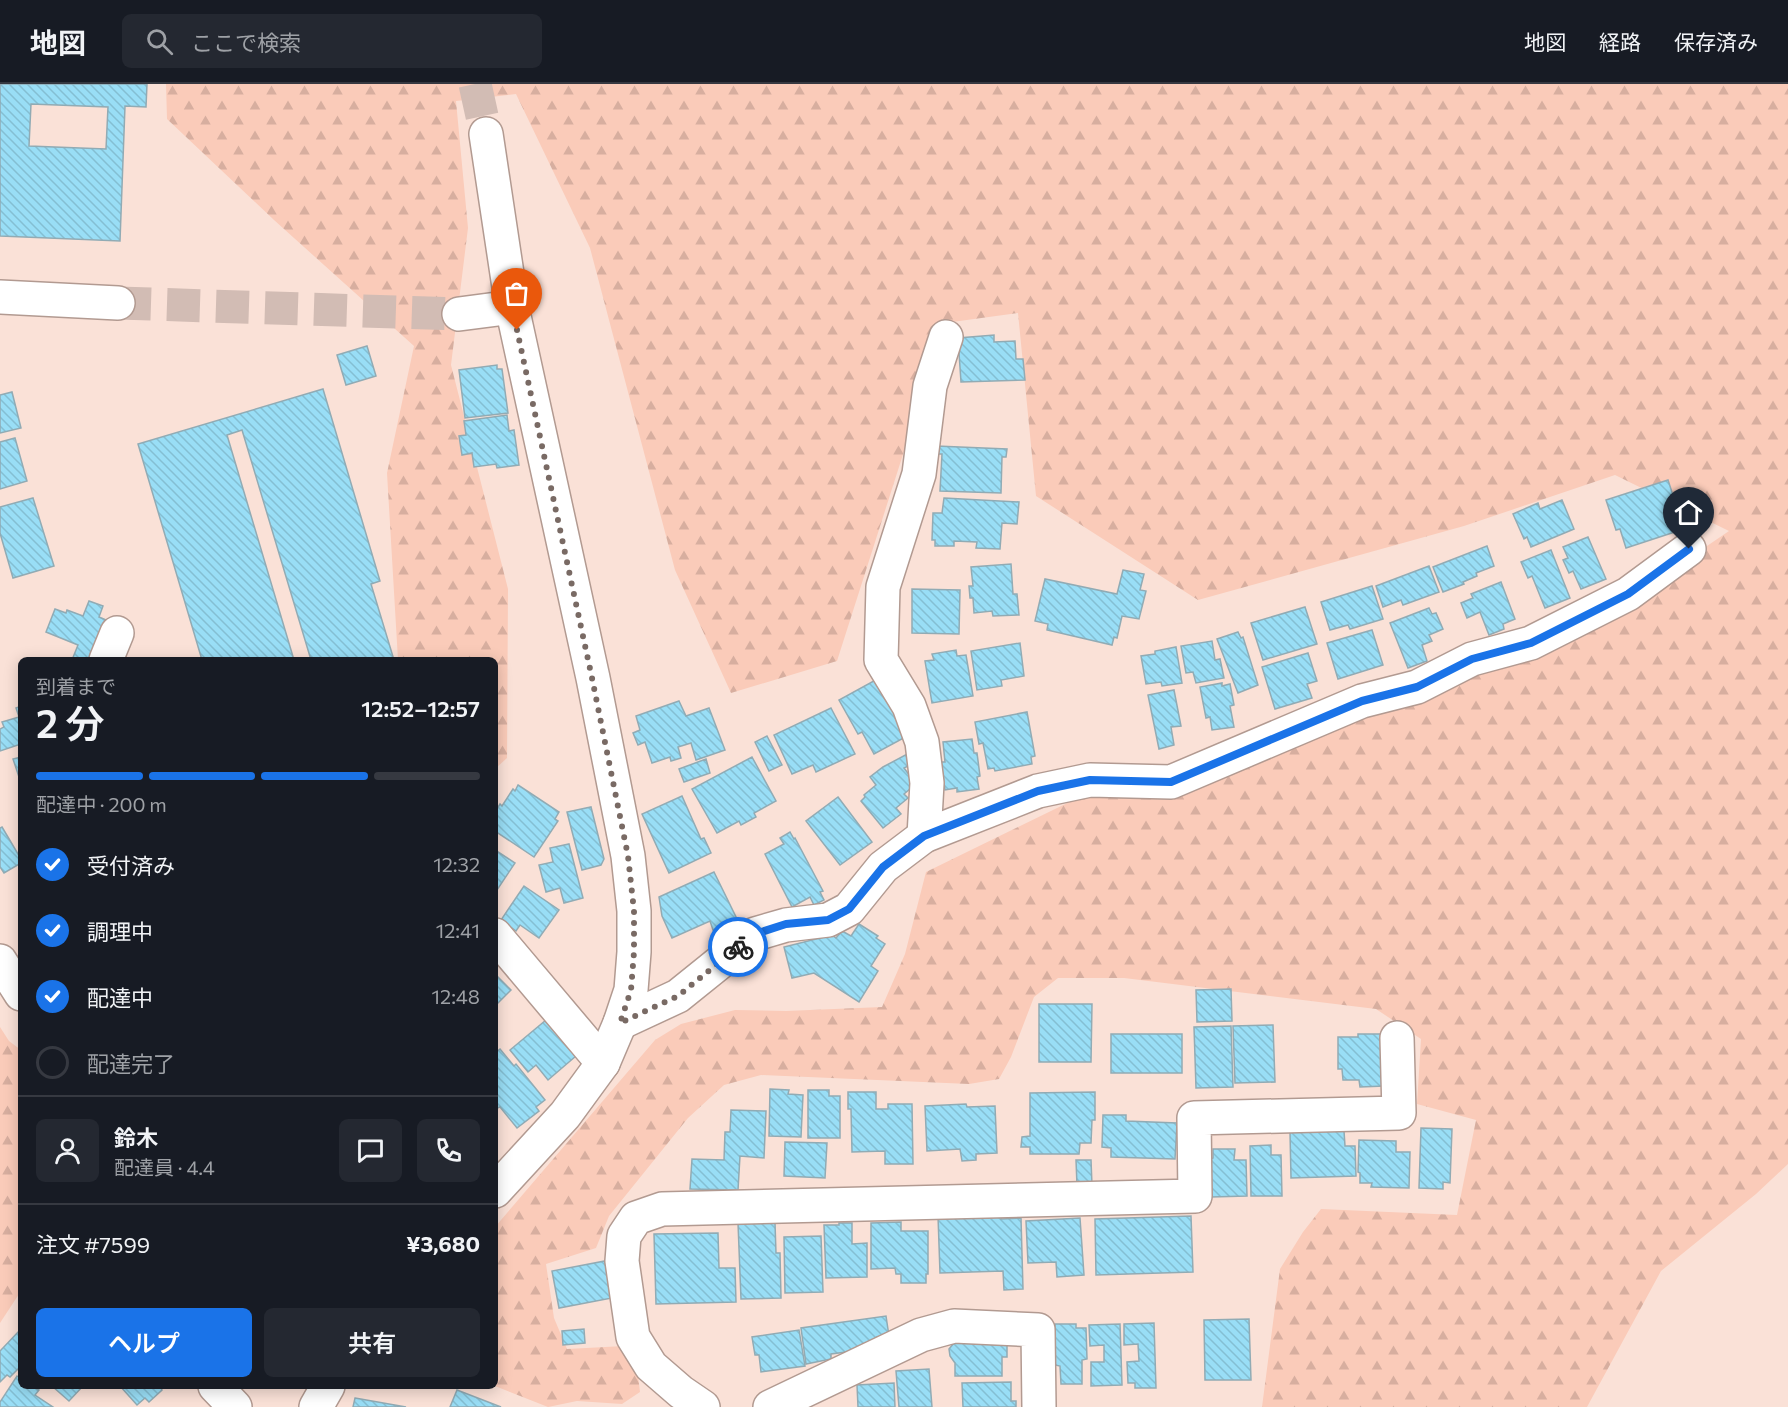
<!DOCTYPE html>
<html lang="ja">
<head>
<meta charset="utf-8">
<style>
  body { margin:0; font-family:Commissioner,"Noto Sans JP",sans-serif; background:#242831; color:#f1f3f6; height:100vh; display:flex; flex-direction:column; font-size:22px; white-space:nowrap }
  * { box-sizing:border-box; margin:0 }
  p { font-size:20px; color:#9ea1a6 }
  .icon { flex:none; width:33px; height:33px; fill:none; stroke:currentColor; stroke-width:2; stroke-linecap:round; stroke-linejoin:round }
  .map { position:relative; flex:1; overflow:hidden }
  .details { position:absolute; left:18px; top:573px; width:480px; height:732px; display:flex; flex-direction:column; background:#171b24; border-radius:9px; box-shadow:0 3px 15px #0003 }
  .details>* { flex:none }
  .pin { position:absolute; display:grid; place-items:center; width:51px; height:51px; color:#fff; margin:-62px -26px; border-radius:50% 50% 50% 0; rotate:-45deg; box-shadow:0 0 6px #0007 }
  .pin .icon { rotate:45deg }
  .courier { position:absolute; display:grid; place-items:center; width:60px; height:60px; margin:-30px; border:4px solid #1a73e8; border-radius:50%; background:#fff; color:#222; box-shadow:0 2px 8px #0007 }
  .headline em { font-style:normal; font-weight:600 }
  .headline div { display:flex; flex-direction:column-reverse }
  .headline { display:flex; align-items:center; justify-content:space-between; height:102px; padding:0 18px }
  h1 { font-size:39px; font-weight:600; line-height:45px }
  .bar { display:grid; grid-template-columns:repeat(4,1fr); gap:9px 6px; align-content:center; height:72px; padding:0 18px }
  .bar i { height:8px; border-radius:4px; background:#363941 }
  .bar .current { background:#1a73e8 }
  .bar p { grid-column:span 4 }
  .line { display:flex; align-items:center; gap:15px; padding:0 18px; border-top:2px solid #363941 }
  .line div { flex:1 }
  .round { display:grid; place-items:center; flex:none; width:63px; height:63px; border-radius:9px; background:#242831 }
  ol { padding:0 18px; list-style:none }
  li { display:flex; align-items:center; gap:18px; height:66px }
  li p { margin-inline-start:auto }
  li .icon { padding:6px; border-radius:50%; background:#1a73e8; color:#fff; stroke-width:4 }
  li:last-child { color:#9ea1a6 }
  li i { width:33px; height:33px; border:3px solid #363941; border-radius:50% }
  .action { display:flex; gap:12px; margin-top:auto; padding:12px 18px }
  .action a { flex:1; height:69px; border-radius:9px; background:#1a73e8; color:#fff; font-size:24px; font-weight:600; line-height:69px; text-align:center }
  .action a+a { background:#242831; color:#f1f3f6 }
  header { display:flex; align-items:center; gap:36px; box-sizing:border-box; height:84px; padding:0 30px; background:#171b24; border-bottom:2px solid #363941 }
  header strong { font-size:28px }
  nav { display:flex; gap:33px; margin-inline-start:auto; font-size:21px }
  .search { width:420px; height:54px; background:#242831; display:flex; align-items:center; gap:15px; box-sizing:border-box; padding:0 21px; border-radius:9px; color:#9ea1a6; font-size:22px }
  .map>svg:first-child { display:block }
  .forest { fill:url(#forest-firs) }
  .building { fill:url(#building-back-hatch); stroke:#91abb4; stroke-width:1.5; fill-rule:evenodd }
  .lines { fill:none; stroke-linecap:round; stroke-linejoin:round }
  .minor-tunnel { stroke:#d2bcb4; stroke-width:33; stroke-dasharray:33 16; stroke-linecap:butt }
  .minor-casing { stroke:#b29a91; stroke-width:36 }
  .minor { stroke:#fff; stroke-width:33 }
  .done { stroke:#796a64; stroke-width:6; stroke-dasharray:0 10.8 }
  .route { stroke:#1a73e8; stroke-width:8 }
</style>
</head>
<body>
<header>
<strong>地図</strong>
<div class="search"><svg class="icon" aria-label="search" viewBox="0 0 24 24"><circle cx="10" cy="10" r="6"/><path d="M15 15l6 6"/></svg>ここで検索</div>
<nav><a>地図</a><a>経路</a><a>保存済み</a></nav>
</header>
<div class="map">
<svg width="1788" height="1323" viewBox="0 0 1788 1323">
  <defs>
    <pattern id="forest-firs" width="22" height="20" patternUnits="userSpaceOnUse" patternTransform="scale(1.5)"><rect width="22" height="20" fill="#facbb9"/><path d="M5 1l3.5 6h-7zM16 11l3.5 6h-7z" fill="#d7ae9f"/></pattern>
    <pattern id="building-back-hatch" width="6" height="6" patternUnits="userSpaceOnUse" patternTransform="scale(1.5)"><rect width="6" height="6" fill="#99def6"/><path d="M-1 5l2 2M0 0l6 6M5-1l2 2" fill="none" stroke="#84bfd3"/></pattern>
  </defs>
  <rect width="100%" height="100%" fill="#fae1d7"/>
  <g class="forest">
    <path d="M166,0H1788V1080L1756,1110L1661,1187L1587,1323H1262L1280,1185L1303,1148L1321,1125L1457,1131L1476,1036L1417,1020L1421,955L1376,925L1124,894H1058L1034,913L1011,973L999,995L969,1000L761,991L724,1001L688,1034L609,1132L596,1164L546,1180L554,1234L567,1265L624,1262L637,1284L640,1308L622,1320L577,1317L548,1323L495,1302V1143L655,956L681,940L735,926L786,927L882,923L905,870L926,788L1092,707L1226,681L1635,511L1729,447L1615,391L1464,442L1198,516L1036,412L1018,229L945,239L837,577L731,609L675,486L590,164L516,10L456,17L468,144L451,281L508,505L507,674L495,685V576H398L387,389L414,262L274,136L167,35Z"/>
    <path d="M0,943L9,957L21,966V1207L0,1239Z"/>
  </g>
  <g class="building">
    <path d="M0,0H147L146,23L125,22L120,157L0,152ZM31,20L108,23L106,65L29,62Z"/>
    <path d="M994,251V258L1015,257L1016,275H1023L1025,296L961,298L958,254Z"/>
    <path d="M367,262L376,292L346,301L337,271Z"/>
    <path d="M497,281V285H502L508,329L465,334L459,286Z"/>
    <path d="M323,305L380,497L371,500L394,576H311L242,346L227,351L294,576H202L138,360Z"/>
    <path d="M12,308L21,344L0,349V311Z"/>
    <path d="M507,331L509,347L514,346L519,381L497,384L496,380L474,383L472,369L462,371L459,352L466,351L464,337Z"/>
    <path d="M15,354L27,397L0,405V358Z"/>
    <path d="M936,362L1007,365L1006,373H1002L1001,409L940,407L942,370H936Z"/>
    <path d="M1668,396L1684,445L1626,464L1620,445L1616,446L1606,416Z"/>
    <path d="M33,414L54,482L13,494L0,449V423Z"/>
    <path d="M944,414L1019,418L1017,440L1002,439L1000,465L976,464L977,458L954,457V462H935V456H932L933,429H942Z"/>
    <path d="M1562,416L1574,445L1531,463L1527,453L1524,455L1513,430L1538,419L1540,425Z"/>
    <path d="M1588,453L1606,495L1581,505L1573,487L1569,489L1563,476L1568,474L1563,463Z"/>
    <path d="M1487,462L1494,482L1476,489L1477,492L1463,498L1464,500L1443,508L1433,483Z"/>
    <path d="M1551,466L1570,514L1545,524L1532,492L1528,494L1521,478Z"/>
    <path d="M1011,480L1013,510H1017L1019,531L993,532L992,527L974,529L973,514H970L969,502H973L971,483Z"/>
    <path d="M1429,482L1439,508L1403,521L1401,516L1383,523L1376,502Z"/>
    <path d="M1123,486L1144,490L1140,506L1146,507L1139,535L1122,532L1117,554L1114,553L1112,561L1047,546L1048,540L1035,537L1045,495L1117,510Z"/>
    <path d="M1501,498L1515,535L1503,540L1504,545L1489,551L1480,528L1467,534L1461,519L1473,514L1471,510Z"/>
    <path d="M1372,502L1383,535L1350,545L1348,541L1330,546L1321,518Z"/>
    <path d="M912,505L960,506L959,550L912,549Z"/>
    <path d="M89,517L103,522L99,533L113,539L98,576H72L78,561L46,548L55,525L66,529L67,526L83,532Z"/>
    <path d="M1305,523L1317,560L1263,576L1251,539Z"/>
    <path d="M1429,524L1432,530L1436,529L1443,545L1429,551L1432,557L1422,561L1427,577L1408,584L1390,539Z"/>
    <path d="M1372,546L1383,581L1338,595L1327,559Z"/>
    <path d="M1238,548L1241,554L1243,553L1258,601L1238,609L1217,555Z"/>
    <path d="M1212,557L1215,576L1220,575L1224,594L1196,599L1193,588L1186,589L1181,562Z"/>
    <path d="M1020,559L1024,592L1001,596L1002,602L977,606L971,567Z"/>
    <path d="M1176,563L1182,599L1162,602L1161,598L1146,600L1141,572L1155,570V567Z"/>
    <path d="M956,566L957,572L966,571L973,612L932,619L925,577L934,576L932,570Z"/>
    <path d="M1308,569L1317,597L1307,600L1312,614L1275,625L1262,583Z"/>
    <path d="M881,593L913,649L874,670L862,648L858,650L839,616Z"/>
    <path d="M1222,599V602L1230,600L1234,621L1230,622L1234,643L1212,646L1210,633L1206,634L1200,603Z"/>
    <path d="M1174,606L1181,642L1171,643L1174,661L1159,665L1148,611Z"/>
    <path d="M679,617L686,632L709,624L725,666L696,676L691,659L678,663L681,674L671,677L670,673L652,679L645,658L638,661L633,649L640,646L636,632Z"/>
    <path d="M21,622V660L0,667V645L4,643L2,638L19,633L16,624Z"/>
    <path d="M831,624L855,670L816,688L813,681L792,690L774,651Z"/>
    <path d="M1027,628L1035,672L1031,673L1032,680L995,687L994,684L988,685L983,659L979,660L975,638Z"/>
    <path d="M767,652L782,681L769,687L755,658Z"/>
    <path d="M972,655L974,669H977L980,692L977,693L979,705L957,708V704L945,706L941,678H945L943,658Z"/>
    <path d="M911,668L916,678L904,684L916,700L904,710L908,714L896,724L901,730L883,744L861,717L865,713L864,711L876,701L870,693L883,683Z"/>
    <path d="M21,673V699L13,675Z"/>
    <path d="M752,673L776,717L754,729L756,733L741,741L739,737L717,749L692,705Z"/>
    <path d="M706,675L710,689L684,698L679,685Z"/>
    <path d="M518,701L559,728L555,735L558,737L534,773L495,747V728L500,720L502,722L513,705L515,707Z"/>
    <path d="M682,712L701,755L704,754L711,769L669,789L642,730Z"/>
    <path d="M838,713L872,758L840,781L806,737Z"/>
    <path d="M591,723L604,775L601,781L582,786L567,728Z"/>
    <path d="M2,743L21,775V779L4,789L0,783V744Z"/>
    <path d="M790,748L794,755L795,754L823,807L820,808L824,816L814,821L810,813L792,823L765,770L784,760L780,754Z"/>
    <path d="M569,760L583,814L564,819L560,804L546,808L539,781L553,778L550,764Z"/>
    <path d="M495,766L515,779L495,809Z"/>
    <path d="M714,788L737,835L713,846L710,837L672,854L662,832L659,813Z"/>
    <path d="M524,802L559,826L539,854L520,841L516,847L501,836Z"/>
    <path d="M859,840L878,852L876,854L885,860L871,882L878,887L859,918L814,889L792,894L784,863L832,851L836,854L842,847L851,852Z"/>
    <path d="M495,890L511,906L495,922Z"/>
    <path d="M1231,905L1232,937L1197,938L1196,906Z"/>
    <path d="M1039,920H1092L1091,978H1039Z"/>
    <path d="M546,936L576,972L548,996L536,981L528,988L510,966Z"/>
    <path d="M1273,941L1275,998L1235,999L1233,942Z"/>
    <path d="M1231,942L1233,1003L1196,1004L1194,943Z"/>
    <rect x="1111" y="950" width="71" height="39"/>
    <path d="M1358,950H1384V1002L1360,1003L1359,996H1343L1342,985H1338V953H1358Z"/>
    <path d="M500,965L514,982L516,980L545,1016L536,1023L539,1027L517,1044L500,1023L495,1025V969Z"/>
    <path d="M770,1005L789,1006L788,1010L803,1011L801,1053L769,1052Z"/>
    <path d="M808,1006H829V1012H840V1054H808Z"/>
    <path d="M848,1008H876V1025H888V1020H912L913,1080H885V1067L852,1068L851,1025H848Z"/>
    <path d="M1095,1008V1036H1092L1091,1059H1080L1079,1070H1030V1063H1021L1022,1053L1030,1052V1009Z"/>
    <path d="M966,1020L967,1023L995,1022L997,1069L976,1070V1076L962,1077L960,1065L927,1067L925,1022Z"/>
    <path d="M731,1026L766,1027L764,1074L740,1072L738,1106L690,1105L692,1075L724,1076L725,1048H730Z"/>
    <path d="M1103,1031H1126V1037L1177,1039L1175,1075L1111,1073V1064L1102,1063Z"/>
    <path d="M1421,1044L1452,1045L1450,1099L1443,1098V1105L1419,1104Z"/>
    <path d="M1320,1047H1344L1345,1062H1355L1356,1092L1291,1094L1290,1048Z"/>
    <path d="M1359,1056L1396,1057V1068H1410L1409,1104L1371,1103L1372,1099H1360V1089L1358,1088Z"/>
    <path d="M785,1058L827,1059L825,1094L784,1092Z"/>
    <path d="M1271,1061V1071H1281L1282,1112H1251L1250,1062Z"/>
    <path d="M1213,1065H1235L1234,1076H1246L1247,1112L1211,1113L1210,1075L1213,1074Z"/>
    <path d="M1076,1076H1091L1092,1101H1077Z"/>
    <path d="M1001,1130V1135L1021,1134L1023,1205L1004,1206L1003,1187L940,1189L938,1132Z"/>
    <path d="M1191,1132L1193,1188L1096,1191L1095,1135Z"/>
    <path d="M1080,1134L1084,1191L1057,1193L1056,1178L1028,1179L1026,1137Z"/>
    <path d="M901,1138V1147H928V1190H926V1199H901V1190H896L895,1184L871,1185V1139Z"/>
    <path d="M738,1139H775L776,1169H780L781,1214L741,1215Z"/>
    <path d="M839,1139H852V1160L867,1159V1193L826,1194L824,1141H839Z"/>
    <path d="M718,1149L719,1184H735L736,1218L656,1220L654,1150Z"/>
    <path d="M821,1152L823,1208L785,1209L784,1153Z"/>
    <path d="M605,1177L612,1214L559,1224L552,1187Z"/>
    <path d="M886,1232L889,1252L877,1253L878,1257L862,1266L831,1270V1275L806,1280L801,1244Z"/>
    <path d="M1249,1235L1251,1296H1205L1204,1236Z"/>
    <path d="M1154,1239L1156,1304H1135V1299H1128L1127,1278L1139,1277L1138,1260L1124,1261V1240Z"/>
    <path d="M1055,1240H1076V1244H1086L1087,1275L1082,1276V1300H1061L1060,1282L1055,1281Z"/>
    <path d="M1120,1240L1122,1301L1091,1302V1278H1104V1261L1090,1262L1089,1241Z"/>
    <path d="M584,1245L585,1259L563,1261L562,1247Z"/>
    <path d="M799,1246L805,1282L761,1288L759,1271H755L752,1253Z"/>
    <path d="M19,1247L21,1249V1282L10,1293L7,1291L0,1298V1267Z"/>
    <path d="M954,1259H1007V1273H1002V1292H955V1279L950,1272L949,1265Z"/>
    <path d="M929,1285L932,1323H899L896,1287Z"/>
    <path d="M17,1292L21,1295V1302H32L39,1306L35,1311L53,1323H0V1318Z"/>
    <path d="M1011,1298V1317H1016V1323H963L962,1299Z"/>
    <path d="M894,1299L895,1323H858L857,1301Z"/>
    <path d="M52,1302H83L69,1317Z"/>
    <path d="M120,1302H160L162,1306L149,1318L145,1314L137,1321Z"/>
    <path d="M457,1306L501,1323H450Z"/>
    <path d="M355,1314L406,1323H353Z"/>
  </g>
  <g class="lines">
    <g class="minor-tunnel">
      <path d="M475,0L486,50"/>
      <path d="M118,219L459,230"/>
    </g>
    <g class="minor-casing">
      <g id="minor">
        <path d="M486,50L512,223L593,594L628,772L634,827V868L631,906L620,939L603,979L565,1031L495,1107"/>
        <path d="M0,213L118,219"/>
        <path d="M459,230L512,223"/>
        <path d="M106,576L117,549"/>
        <path d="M924,752L927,699L922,658L909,622L881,576L883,503L919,390L930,302L946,253"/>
        <path d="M495,851L603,979"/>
        <path d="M0,877L21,910"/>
        <path d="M620,939L678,912L755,850L786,841L828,836L849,825L883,783L924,752L1038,707L1090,696L1171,698L1362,617L1417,603L1472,575L1531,559L1628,510L1689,465"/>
        <path d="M215,1302L235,1323"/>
        <path d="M316,1323L328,1302"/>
        <path d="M703,1323L681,1308L651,1282L633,1253L622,1177L624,1152L636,1134L662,1125L1195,1112L1194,1034L1399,1029L1397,954"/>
        <path d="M770,1323L921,1251L954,1242L1038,1246L1039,1323"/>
      </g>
    </g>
    <use href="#minor" class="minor"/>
  </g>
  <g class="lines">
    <path class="done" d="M517,246L592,594L628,772L634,827V868L631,906L620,939L678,912L738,863"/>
    <path class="route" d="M738,863L755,850L786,840L828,836L849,825L883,783L924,752L1038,707L1090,696L1171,698L1362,617L1417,603L1472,575L1531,559L1628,510L1689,465"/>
  </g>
</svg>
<div class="pin" style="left:517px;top:246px;background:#ea580c"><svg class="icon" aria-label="bag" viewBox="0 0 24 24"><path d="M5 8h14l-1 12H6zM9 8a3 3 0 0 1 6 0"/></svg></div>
<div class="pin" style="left:1689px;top:465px;background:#1f2937"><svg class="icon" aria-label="home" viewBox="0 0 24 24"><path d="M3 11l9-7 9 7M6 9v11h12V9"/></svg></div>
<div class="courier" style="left:738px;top:863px"><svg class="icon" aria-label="bike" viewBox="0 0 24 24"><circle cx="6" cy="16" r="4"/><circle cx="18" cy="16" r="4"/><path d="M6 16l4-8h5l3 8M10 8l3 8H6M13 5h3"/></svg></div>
<section class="details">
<div class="headline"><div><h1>2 分</h1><p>到着まで</p></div><em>12:52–12:57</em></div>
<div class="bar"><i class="current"></i><i class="current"></i><i class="current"></i><i></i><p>配達中 · 200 m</p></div>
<ol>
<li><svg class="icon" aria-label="check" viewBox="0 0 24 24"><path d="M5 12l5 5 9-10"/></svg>受付済み<p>12:32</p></li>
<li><svg class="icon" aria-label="check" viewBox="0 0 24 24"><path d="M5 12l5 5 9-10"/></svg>調理中<p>12:41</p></li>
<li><svg class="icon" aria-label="check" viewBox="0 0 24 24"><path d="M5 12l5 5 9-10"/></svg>配達中<p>12:48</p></li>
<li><i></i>配達完了</li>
</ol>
<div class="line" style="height:108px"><a class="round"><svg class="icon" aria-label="person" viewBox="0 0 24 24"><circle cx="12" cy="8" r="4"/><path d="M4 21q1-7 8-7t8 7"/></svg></a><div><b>鈴木</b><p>配達員 · 4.4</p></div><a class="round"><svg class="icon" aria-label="chat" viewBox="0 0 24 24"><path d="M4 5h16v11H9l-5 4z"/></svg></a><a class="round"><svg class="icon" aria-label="phone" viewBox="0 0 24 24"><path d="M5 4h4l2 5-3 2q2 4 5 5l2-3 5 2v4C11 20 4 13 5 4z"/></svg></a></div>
<div class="line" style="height:78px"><div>注文 #7599</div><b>¥3,680</b></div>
<div class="action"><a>ヘルプ</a><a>共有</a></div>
</section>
</div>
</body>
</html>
